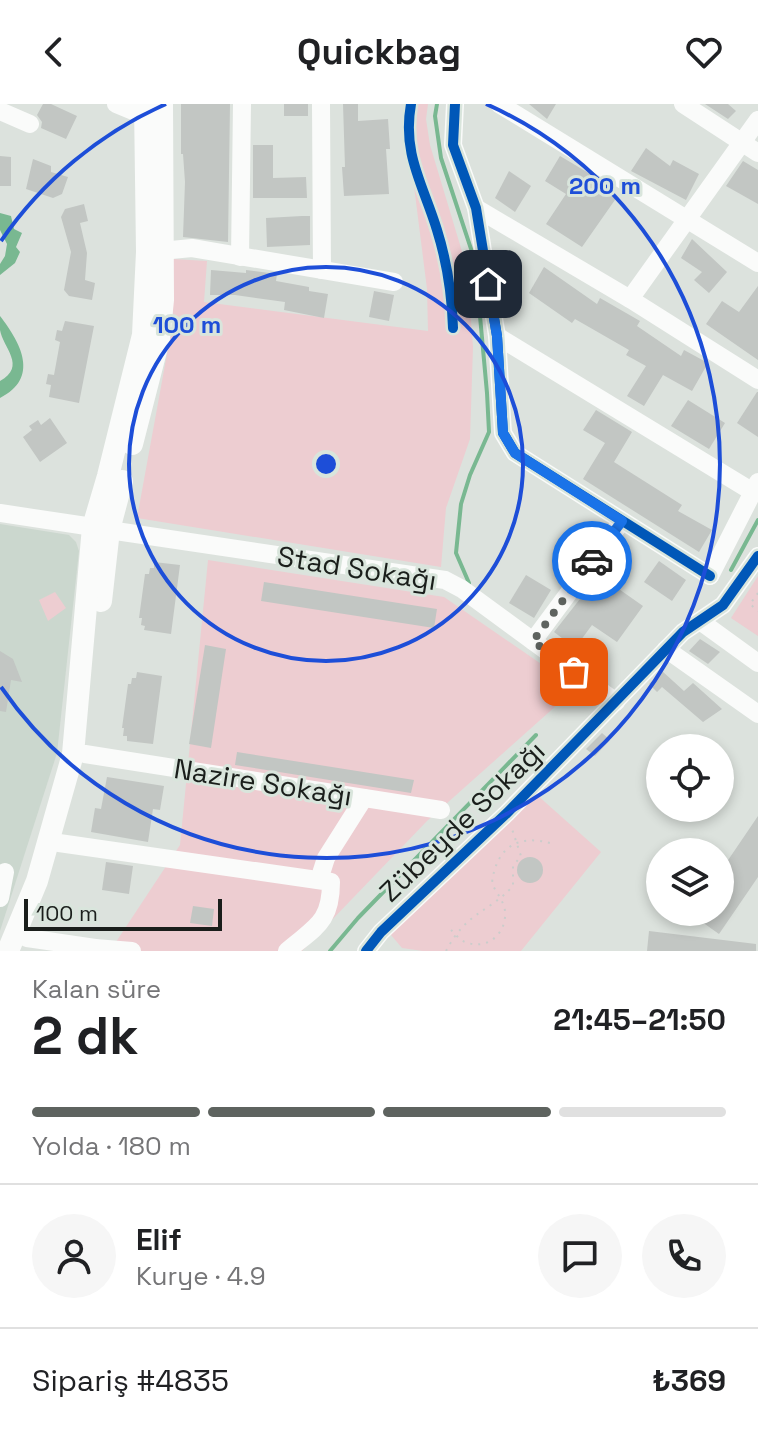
<!DOCTYPE html>
<html lang="tr">
<head>
<meta charset="utf-8">
<style>
  body { margin:0; font-family:"Space Grotesk",sans-serif; background:#f6f6f6; color:#202124; height:100vh; display:flex; flex-direction:column; font-size:30px; white-space:nowrap }
  * { box-sizing:border-box; margin:0 }
  p { font-size:26px; color:#757577 }
  .icon { flex:none; width:44px; height:44px; fill:none; stroke:currentColor; stroke-width:2; stroke-linecap:round; stroke-linejoin:round }
  .map { position:relative; height:847px; overflow:hidden }
  .sheet { display:flex; flex-direction:column; background:#fff; flex:1 }
  .sheet>* { flex:none }
  .buttons { position:absolute; left:646px; top:630px; display:grid; gap:16px }
  .buttons a { display:grid; place-items:center; width:88px; height:88px; border-radius:50%; background:#fff; box-shadow:0 4px 12px #0003; font-size:40px }
  .scale { position:absolute; left:24px; bottom:20px; width:198px; box-sizing:border-box; padding-left:8px; border:4px solid #1a1e1b; border-top:0; font-size:22px; line-height:28px; white-space:nowrap; color:#1a1e1b; -webkit-text-stroke:6px #d9e5dc; paint-order:stroke }
  .pin { position:absolute; display:grid; place-items:center; width:68px; height:68px; color:#fff; margin:-34px; border-radius:16px; box-shadow:0 4px 12px #0006 }
  .courier { position:absolute; display:grid; place-items:center; width:80px; height:80px; margin:-40px; border:6px solid #1a73e8; border-radius:50%; background:#fff; color:#222; box-shadow:0 2px 10px #0007 }
  .summary em { font-style:normal; font-weight:700 }
  .summary div { display:flex; flex-direction:column-reverse }
  .summary { display:flex; align-items:center; justify-content:space-between; height:136px; padding:0 32px }
  h1 { font-size:52px; font-weight:700; line-height:60px }
  .bar { display:grid; grid-template-columns:repeat(4,1fr); gap:12px 8px; align-content:center; height:96px; padding:0 32px }
  .bar i { height:10px; border-radius:6px; background:#e0e0e0 }
  .bar .active { background:#5e635f }
  .bar p { grid-column:span 4 }
  .line { display:flex; align-items:center; gap:20px; padding:0 32px; border-top:2px solid #e0e0e0 }
  .line div { flex:1 }
  .round { display:grid; place-items:center; flex:none; width:84px; height:84px; border-radius:42px; background:#f6f6f6 }
  header { display:flex; justify-content:space-between; align-items:center; height:104px; padding:0 32px; background:#fff; font-size:36px; font-weight:700 }
  .map>svg:first-child { display:block }
  .built { fill:#cbd7ce }
  .green { fill:#edcdd1 }
  .water { fill:#79b891 }
  .lines { fill:none; stroke-linecap:round; stroke-linejoin:round }
  .stream { stroke:#79b891; stroke-width:4 }
  .building { fill:#c2c6c3 }
  .path { stroke:#cbcdcb; stroke-width:2; stroke-dasharray:2 6; stroke-linecap:butt }
  .minor { stroke:#fafbfa; stroke-width:18 }
  .major { stroke:#fafbfa; stroke-width:22 }
  .cycleway-casing { stroke:#d9e5dc; stroke-width:15 }
  .cycleway { stroke:#0057b8; stroke-width:10 }
  .done { stroke:#5e635f; stroke-width:8; stroke-dasharray:0 14.4 }
  .route { stroke:#1a73e8; stroke-width:10 }
  .ring { fill:none; stroke:#1d4ed8; stroke-width:4 }
  .labels { text-anchor:middle; stroke-width:6; stroke-linejoin:round; paint-order:stroke }
  .street-label { font-size:28px; fill:#1a1e1b; stroke:#d9e5dc }
  .centre { fill:#1d4ed8; stroke:#d9e5dc; stroke-width:4 }
  .ring-label { font-size:24px; text-anchor:middle; font-weight:bold; fill:#1d4ed8; stroke:#d9e5dc; stroke-width:6; stroke-linejoin:round; paint-order:stroke }
</style>
</head>
<body>
<header><svg class="icon" aria-label="back" viewBox="0 0 24 24"><path d="M15 5l-7 7 7 7"/></svg>Quickbag<svg class="icon" aria-label="heart" viewBox="0 0 24 24"><path d="M12 20l-8-8c-3-5 5-10 8-4 3-6 11-1 8 4z"/></svg></header>
<div class="map">
<svg width="758" height="847" viewBox="0 0 758 847">
  <rect width="100%" height="100%" fill="#dce2dd"/>
  <path class="built" d="M0,420L69,431L76,438L79,447L57,649L0,827Z"/>
  <g class="green">
    <path d="M406,0H428L426,15L430,41L467,164L473,243L470,335L446,404L441,463L137,414L173,217V155L207,157L204,198L428,227L427,185L404,3Z"/>
    <path d="M208,456L444,493L576,584L427,717L302,847H110L180,741Z"/>
    <path d="M758,472V532L731,514Z"/>
    <path d="M55,488L66,504L48,517L39,496Z"/>
    <path d="M536,690L601,748L521,847H423L402,844L391,831L392,825Z"/>
  </g>
  <g class="water">
    <path d="M0,109L11,112L14,125L22,129L16,143L20,148L15,159L0,171V160L5,152L7,140L0,126Z"/>
    <path d="M0,212C21,239 40,274 0,294V277C27,262 3,244 0,226C0,221 0,217 0,212Z"/>
  </g>
  <g class="lines">
    <g class="stream">
      <path d="M437,0L435,12L441,54L475,157L487,289L489,328L470,371L461,400L456,449L469,479"/>
      <path d="M731,466L758,416"/>
      <path d="M330,847L358,814L536,631"/>
    </g>
  </g>
  <g class="building">
    <path d="M43,0H51L77,12L66,35L41,24L42,18L37,11Z"/>
    <path d="M181,0H230L228,138L183,133L185,78L183,50H181Z"/>
    <rect x="284" y="0" width="24" height="12"/>
    <path d="M343,0H358V17L388,15L390,45H386L389,90L344,92L342,63H345Z"/>
    <path d="M529,0H556L547,15Z"/>
    <path d="M705,0H728L736,7L728,15Z"/>
    <path d="M253,41H273V74L306,73L307,94H253Z"/>
    <path d="M646,44L670,62L673,56L699,70L686,96L631,67Z"/>
    <path d="M0,52L11,53V82H0Z"/>
    <path d="M560,52L597,74L596,76L617,93L582,143L546,120L566,90L545,77Z"/>
    <path d="M33,55L51,62V68L68,73L62,90L53,94L26,85Z"/>
    <path d="M743,57L758,66V100L726,82Z"/>
    <path d="M509,67L531,82L515,108L495,94Z"/>
    <path d="M84,100L88,117L80,119L87,149L85,176L95,179L92,196L69,192L64,186L71,148L61,113L65,105Z"/>
    <path d="M302,112H310V141L267,143L266,114Z"/>
    <path d="M692,135L727,168L709,189L694,176L702,168L681,154Z"/>
    <path d="M544,163L597,200L600,194L640,217L637,222L681,252L684,246L708,259L692,287L663,271L644,302L627,292L646,262L626,251L629,246L575,215L572,219L529,189Z"/>
    <path d="M211,166L246,169V166L277,170L276,177L309,183V187L328,190L324,214L284,206L285,198L235,191H210Z"/>
    <path d="M758,182V256L706,220L722,197L739,208Z"/>
    <path d="M374,187L394,191L389,217L369,213Z"/>
    <path d="M65,217L94,222L79,299L49,293L51,281L46,280L48,270L54,271L60,238L55,236L57,226L62,227Z"/>
    <path d="M757,288H758V333L737,319Z"/>
    <path d="M688,296L725,319L709,345L671,322Z"/>
    <path d="M596,306L632,328L614,358L682,401L678,407L712,426L699,448L583,375L605,339L583,326Z"/>
    <path d="M50,314L67,339L40,358L23,333L32,326L29,322L38,316L41,321Z"/>
    <path d="M659,457L686,476L672,497L644,478Z"/>
    <path d="M154,458L180,461L171,530L144,526L145,522L141,521L142,514H139L145,470H149L150,464H154Z"/>
    <path d="M526,471L551,486L534,514L509,499Z"/>
    <path d="M606,476L643,502L617,538L592,521L575,544L554,528L587,486L594,492Z"/>
    <path d="M264,478L437,505L434,524L261,497Z"/>
    <path d="M700,535L720,548L708,560L689,547Z"/>
    <path d="M205,541L226,545L211,644L189,640Z"/>
    <path d="M0,547L13,555L22,578L11,576L6,608L0,607Z"/>
    <path d="M662,567L684,587L693,579L722,605L703,618L662,583L657,588L649,580Z"/>
    <path d="M137,568L162,572L153,640L127,637V632H123L124,624H122L128,580H131L132,574H136Z"/>
    <path d="M602,629L610,636L595,652L586,645Z"/>
    <path d="M237,648L414,676L411,689L235,661Z"/>
    <path d="M107,673L164,682L160,706L153,705L148,738L91,728L95,704L101,705Z"/>
    <path d="M758,712V773L719,830L688,808H720V768Z"/>
    <circle cx="530" cy="766" r="13"/>
    <path d="M106,758L133,762L129,790L102,786Z"/>
    <path d="M193,802L214,805L212,822L190,819Z"/>
    <path d="M649,827L756,840V847H647Z"/>
  </g>
  <g class="lines">
    <g class="path">
      <path d="M758,489L750,500L758,507"/>
      <path d="M451,826C455,830 460,836 465,838C488,847 507,829 505,807C504,797 496,789 492,779C496,743 519,729 553,740"/>
      <path d="M446,847C467,807 487,810 513,782V762L521,752L512,725"/>
    </g>
    <g class="minor">
      <path d="M116,0L145,12H155"/>
      <path d="M321,0L322,166"/>
      <path d="M455,0L453,41L476,104L497,232L503,329L515,349L710,472"/>
      <path d="M499,0L758,159"/>
      <path d="M683,0L758,49"/>
      <path d="M0,7L30,20"/>
      <path d="M476,104L630,195L758,276"/>
      <path d="M150,148L192,144L394,178"/>
      <path d="M240,153L242,0"/>
      <path d="M630,195L758,16"/>
      <path d="M497,232L753,388"/>
      <path d="M0,409L93,423"/>
      <path d="M109,426L445,476L462,485L616,598"/>
      <path d="M710,472L758,378"/>
      <path d="M700,517L758,559"/>
      <path d="M533,537L622,417"/>
      <path d="M666,545L758,610"/>
      <path d="M85,650L441,706"/>
      <path d="M59,739L331,778C331,819 315,823 287,847"/>
      <path d="M319,776L326,754L364,694"/>
      <path d="M0,794L5,768"/>
      <path d="M27,834L95,844L97,847"/>
      <path d="M95,844L132,847"/>
      <path d="M366,847L381,828L507,709L683,528L723,501L758,452"/>
    </g>
    <g class="major">
      <path d="M132,340L159,235L163,196L162,0"/>
      <path d="M101,497L109,426L122,377"/>
      <path d="M8,847L37,777L73,650L93,423L108,372L143,231L147,148L145,0"/>
    </g>
    <g class="cycleway-casing">
      <g id="cycleway">
        <path d="M411,0C402,50 423,80 437,126C447,158 452,191 453,224"/>
        <path d="M455,0L453,41L476,104L497,232L503,329L515,349L710,472"/>
        <path d="M366,847L381,828L507,709L683,528L723,501L758,452"/>
      </g>
    </g>
    <use href="#cycleway" class="cycleway"/>
  </g>
  <g class="lines">
    <path class="done" d="M574,568L533,537L592,457"/>
    <path class="route" d="M488,180L497,232L503,329L515,349L622,417L592,457"/>
  </g>
  <g class="ring">
    <circle cx="326" cy="360" r="197"/>
    <path d="M1 137A394 394 0 0 1 166 0M486 0A394 394 0 1 1 1 583"/>
  </g>
  <g class="labels">
    <g class="street-label">
      <text transform="translate(357 464) rotate(9)" y="10">Stad Sokağı</text>
      <text transform="translate(263 678) rotate(9)" y="10">Nazire Sokağı</text>
      <text transform="translate(462 717) rotate(-44)" y="10">Zübeyde Sokağı</text>
    </g>
  </g>
  <circle cx="326" cy="360" r="12" class="centre"/>
  <g class="ring-label">
    <text x="605" y="90">200 m</text>
    <text x="187" y="229">100 m</text>
  </g>
</svg>
<div class="buttons">
<a><svg class="icon" aria-label="locate" viewBox="0 0 24 24"><circle cx="12" cy="12" r="6"/><path d="M12 2v4M12 18v4M2 12h4M18 12h4"/></svg></a>
<a><svg class="icon" aria-label="layers" viewBox="0 0 24 24"><path d="M12 4l9 5-9 5-9-5zM3 14l9 5 9-5"/></svg></a>
</div>
<div class="scale">100 m</div>
<div class="pin" style="left:574px;top:568px;background:#ea580c"><svg class="icon" aria-label="bag" viewBox="0 0 24 24"><path d="M5 8h14l-1 12H6zM9 8a3 3 0 0 1 6 0"/></svg></div>
<div class="pin" style="left:488px;top:180px;background:#1f2937"><svg class="icon" aria-label="home" viewBox="0 0 24 24"><path d="M3 11l9-7 9 7M6 9v11h12V9"/></svg></div>
<div class="courier" style="left:592px;top:457px"><svg class="icon" aria-label="car" viewBox="0 0 24 24"><path d="M5 17H2v-5l4-1 3-4h7l3 4 3 1v5h-3M9 17h6M6 11h13"/><circle cx="7" cy="17" r="2"/><circle cx="17" cy="17" r="2"/></svg></div>
</div>
<section class="sheet">
<div class="summary"><div><h1>2 dk</h1><p>Kalan süre</p></div><em>21:45–21:50</em></div>
<div class="bar"><i class="active"></i><i class="active"></i><i class="active"></i><i></i><p>Yolda · 180 m</p></div>
<div class="line" style="height:144px"><a class="round"><svg class="icon" aria-label="person" viewBox="0 0 24 24"><circle cx="12" cy="8" r="4"/><path d="M4 21q1-7 8-7t8 7"/></svg></a><div><b>Elif</b><p>Kurye · 4.9</p></div><a class="round"><svg class="icon" aria-label="chat" viewBox="0 0 24 24"><path d="M4 5h16v11H9l-5 4z"/></svg></a><a class="round"><svg class="icon" aria-label="phone" viewBox="0 0 24 24"><path d="M5 4h4l2 5-3 2q2 4 5 5l2-3 5 2v4C11 20 4 13 5 4z"/></svg></a></div>
<div class="line" style="height:104px"><div>Sipariş #4835</div><b>₺369</b></div>
</section>
</body>
</html>
